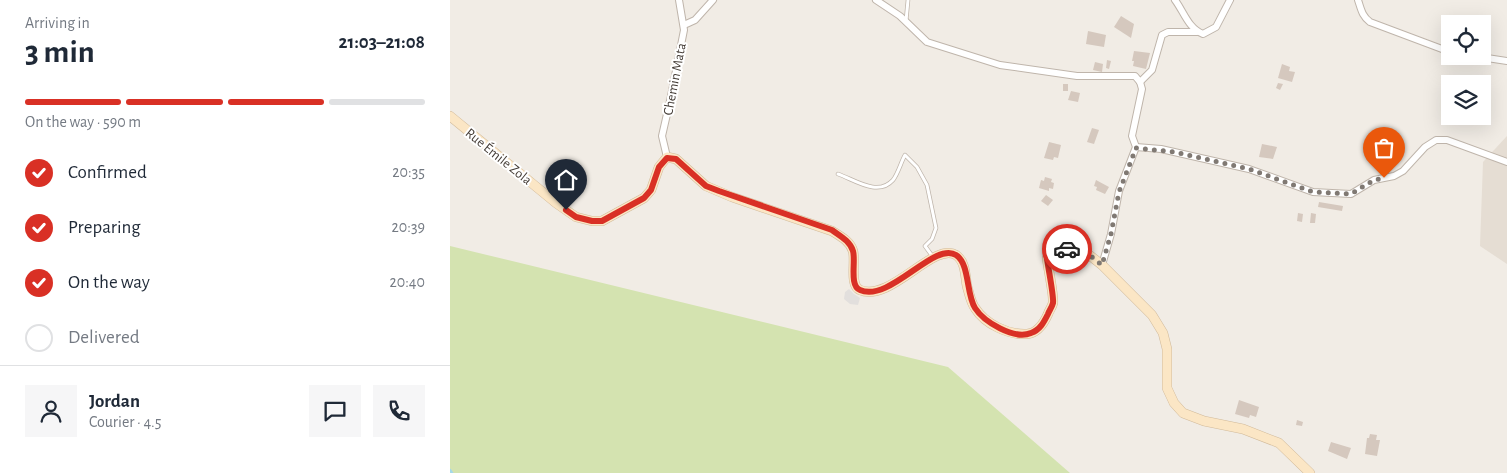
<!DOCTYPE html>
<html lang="en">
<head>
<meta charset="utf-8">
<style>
  body { margin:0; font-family:"Alegreya Sans",sans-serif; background:#f6f6f7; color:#1f2937; height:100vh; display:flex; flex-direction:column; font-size:19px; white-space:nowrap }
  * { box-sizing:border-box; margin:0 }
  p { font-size:16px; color:#747a83 }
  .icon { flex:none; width:28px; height:28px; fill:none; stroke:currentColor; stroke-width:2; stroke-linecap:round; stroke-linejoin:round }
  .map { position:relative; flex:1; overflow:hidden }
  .side { display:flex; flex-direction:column; background:#fff; width:450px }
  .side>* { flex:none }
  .controls { position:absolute; left:991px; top:15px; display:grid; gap:10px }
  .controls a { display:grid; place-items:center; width:50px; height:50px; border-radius:0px; background:#fff; box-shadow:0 5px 20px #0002; font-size:25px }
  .pin { position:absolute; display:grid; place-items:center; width:42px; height:42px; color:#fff; margin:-51px -21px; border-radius:50% 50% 50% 0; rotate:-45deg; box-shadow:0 0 5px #0007 }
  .pin .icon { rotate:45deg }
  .courier { position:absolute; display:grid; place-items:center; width:50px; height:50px; margin:-25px; border:4px solid #d93025; border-radius:50%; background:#fff; color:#222; box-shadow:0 1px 6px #0007 }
  .headline em { font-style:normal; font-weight:700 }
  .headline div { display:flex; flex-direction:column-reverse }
  .headline { display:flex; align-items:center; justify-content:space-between; height:85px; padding:0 25px }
  h1 { font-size:32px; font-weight:700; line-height:38px }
  .bar { display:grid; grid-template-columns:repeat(4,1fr); gap:8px 5px; align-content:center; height:60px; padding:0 25px }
  .bar i { height:6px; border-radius:4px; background:#e0e1e3 }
  .bar .active { background:#d93025 }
  .bar p { grid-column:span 4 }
  .line { display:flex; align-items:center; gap:12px; padding:0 25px; border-top:1px solid #e0e1e3 }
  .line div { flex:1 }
  .round { display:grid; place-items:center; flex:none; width:52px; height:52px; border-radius:0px; background:#f6f6f7 }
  ol { padding:0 25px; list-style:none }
  li { display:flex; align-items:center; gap:15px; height:55px }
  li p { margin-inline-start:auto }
  li .icon { padding:5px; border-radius:50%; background:#d93025; color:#fff; stroke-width:4 }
  li:last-child { color:#747a83 }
  li i { width:28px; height:28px; border:2px solid #e0e1e3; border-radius:50% }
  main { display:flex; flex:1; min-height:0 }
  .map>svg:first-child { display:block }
  .residential { fill:#e5ddd3 }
  .green { fill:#d4e3b0 }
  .parking { fill:#e2dfdd }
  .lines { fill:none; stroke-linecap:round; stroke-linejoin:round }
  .stream { stroke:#a4d9eb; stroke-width:2.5 }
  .building { fill:#d5c8be }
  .service-casing { stroke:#bfb5ab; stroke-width:4.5 }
  .minor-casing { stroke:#bfb5ab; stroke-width:8 }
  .secondary-casing { stroke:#d1ba9a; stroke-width:10 }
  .service { stroke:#fff; stroke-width:3 }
  .minor { stroke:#fff; stroke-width:6 }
  .secondary { stroke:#fbe6c5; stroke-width:9 }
  .done { stroke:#807973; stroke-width:5; stroke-dasharray:0 9 }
  .route { stroke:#d93025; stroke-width:6 }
  .labels { text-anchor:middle; stroke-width:4; stroke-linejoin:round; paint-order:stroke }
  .street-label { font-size:14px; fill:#433b35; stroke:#fff }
</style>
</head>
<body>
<main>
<section class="side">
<div class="headline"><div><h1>3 min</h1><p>Arriving in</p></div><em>21:03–21:08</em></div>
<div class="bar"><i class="active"></i><i class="active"></i><i class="active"></i><i></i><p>On the way · 590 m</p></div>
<ol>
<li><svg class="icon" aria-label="check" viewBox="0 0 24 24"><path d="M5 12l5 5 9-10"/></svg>Confirmed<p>20:35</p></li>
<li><svg class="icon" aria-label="check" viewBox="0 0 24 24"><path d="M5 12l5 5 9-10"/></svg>Preparing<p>20:39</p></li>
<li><svg class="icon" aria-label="check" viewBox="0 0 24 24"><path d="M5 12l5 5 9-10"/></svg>On the way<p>20:40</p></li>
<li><i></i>Delivered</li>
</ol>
<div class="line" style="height:90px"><a class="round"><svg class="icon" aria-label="person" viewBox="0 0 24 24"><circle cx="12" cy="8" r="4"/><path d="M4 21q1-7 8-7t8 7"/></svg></a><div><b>Jordan</b><p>Courier · 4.5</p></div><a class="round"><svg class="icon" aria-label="chat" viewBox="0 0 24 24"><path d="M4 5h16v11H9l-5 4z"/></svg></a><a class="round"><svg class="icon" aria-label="phone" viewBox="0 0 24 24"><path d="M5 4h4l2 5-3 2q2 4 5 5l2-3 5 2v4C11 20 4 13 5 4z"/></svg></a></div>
</section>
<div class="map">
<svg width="1057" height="473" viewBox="0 0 1057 473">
  <rect width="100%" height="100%" fill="#f1ece5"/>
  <path class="residential" d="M1057,136V264L1030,246L1033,162Z"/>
  <path class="green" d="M0,246L498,367L620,473H0Z"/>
  <path class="parking" d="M399,289L404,294L410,298L408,305L400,304L394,299L395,292Z"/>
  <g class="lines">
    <path class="stream" d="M0,470L2,473"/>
  </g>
  <g class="building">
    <path d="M671,16L684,24L681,38L664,27Z"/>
    <path d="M638,31L656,35L654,47L636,44Z"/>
    <path d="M684,51L700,53L696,69L683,66L684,61H682Z"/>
    <path d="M657,60L661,61L659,69L656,68Z"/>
    <path d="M645,62L653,64L652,72L643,70Z"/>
    <path d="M832,64L840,67L839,71L845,72L842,82L828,78Z"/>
    <path d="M828,83L833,84L830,90L826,88Z"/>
    <rect x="613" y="84" width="5" height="7"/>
    <path d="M621,91L630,93L628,102L618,100Z"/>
    <path d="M642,128L649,130L644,144L637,142Z"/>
    <path d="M599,142L611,145L608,158L604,157L603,160L594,158Z"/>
    <path d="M812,144L827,147L823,159L809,157Z"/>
    <path d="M595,177L602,179L601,182L604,183L603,189L599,188V191L589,188L591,180L594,181Z"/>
    <path d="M646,180L659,187L655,194L646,190L647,187L644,186Z"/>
    <path d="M596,195L603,200L598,206L591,201Z"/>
    <path d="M869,202L893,206L892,211L868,207Z"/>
    <path d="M848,213L853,214L852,222L847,221Z"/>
    <path d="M861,213L866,214L865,223H860Z"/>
    <path d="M789,400L809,407L806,417L800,415L799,418L785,414Z"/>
    <path d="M847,420L853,422L852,426L846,425Z"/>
    <path d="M920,434L927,435L926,440H930L927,456L915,454L917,438H919Z"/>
    <path d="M881,442L901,448L897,459L878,451Z"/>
  </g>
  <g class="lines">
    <g class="service-casing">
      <g id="service">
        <path d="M456,21L458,0"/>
        <path d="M388,174C405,180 428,197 443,180C448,174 451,162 455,155L467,167L477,185L486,228L482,239L475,246L483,257"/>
      </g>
    </g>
    <g class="minor-casing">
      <g id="minor">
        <path d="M426,0L450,16L477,42L550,65L627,76H685L690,82L692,89L682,136L686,147L669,191L661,234L652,265"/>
        <path d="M725,0C734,12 738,28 753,34L766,27L780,0"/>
        <path d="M908,0C911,9 912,16 920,22L1000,52"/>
        <path d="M234,25L245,20L263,0"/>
        <path d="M1024,56L1057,61"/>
        <path d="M690,82L702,70L712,35L718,32H747"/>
        <path d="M686,147L711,149L799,169L863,192L901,194L924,180L944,176L953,171L975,147L986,140H997L1057,162"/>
        <path d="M217,157L212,136L220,101L234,30L229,0"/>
      </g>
    </g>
    <g class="secondary-casing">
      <path id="secondary" d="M0,116L106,203L126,217L142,221H152L194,198L201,190L209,167L217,157L226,159L256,186L282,197L382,231C390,236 400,241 403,251C406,261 399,286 410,290C440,303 484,241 506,255C516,262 515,276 517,286C519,293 521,303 525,308C535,324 558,335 577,334C588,333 594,323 598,314C599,311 602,307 603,303C604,295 598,268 597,258L602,251L607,249H616L638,254L652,265L702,315L713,333L717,349V388L724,403L733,413L754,421L793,429L829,443L860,473"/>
    </g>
    <use href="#service" class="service"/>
    <use href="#minor" class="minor"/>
    <use href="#secondary" class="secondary"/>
  </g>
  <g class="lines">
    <path class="done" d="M617,249L638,254L652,265L661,234L669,192L686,148L724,152L799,169L863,192L901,194L924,180L934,178"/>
    <path class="route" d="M116,210L126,217L142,221H152L194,198L201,190L209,167L217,158L226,159L256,186L269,191L382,230C390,236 400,241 403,251C406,261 399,286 410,290C440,303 484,241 506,255C520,264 516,294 525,308C534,322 564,340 581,333C590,330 594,322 598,314C599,311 602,307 603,303C604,296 598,268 597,258L602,251L617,249"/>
  </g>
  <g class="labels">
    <g class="street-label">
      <text transform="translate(224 79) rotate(-79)" y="5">Chemin Mata</text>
      <text transform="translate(49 156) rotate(39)" y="5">Rue Émile Zola</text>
    </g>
  </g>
</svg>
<div class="controls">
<a><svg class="icon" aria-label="locate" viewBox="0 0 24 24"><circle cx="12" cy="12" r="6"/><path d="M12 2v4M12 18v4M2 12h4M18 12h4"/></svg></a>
<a><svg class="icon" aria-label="layers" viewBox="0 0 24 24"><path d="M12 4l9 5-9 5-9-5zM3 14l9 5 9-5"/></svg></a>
</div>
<div class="pin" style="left:934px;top:178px;background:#ea580c"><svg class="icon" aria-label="bag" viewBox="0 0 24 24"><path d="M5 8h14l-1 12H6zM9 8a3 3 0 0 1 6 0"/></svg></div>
<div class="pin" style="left:116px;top:210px;background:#1f2937"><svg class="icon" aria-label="home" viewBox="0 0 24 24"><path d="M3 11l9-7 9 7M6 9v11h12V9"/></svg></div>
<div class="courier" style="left:617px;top:249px"><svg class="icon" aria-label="car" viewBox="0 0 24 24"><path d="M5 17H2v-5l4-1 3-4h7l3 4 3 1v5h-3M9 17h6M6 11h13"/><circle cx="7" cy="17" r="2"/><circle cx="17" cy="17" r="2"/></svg></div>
</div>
</main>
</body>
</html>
